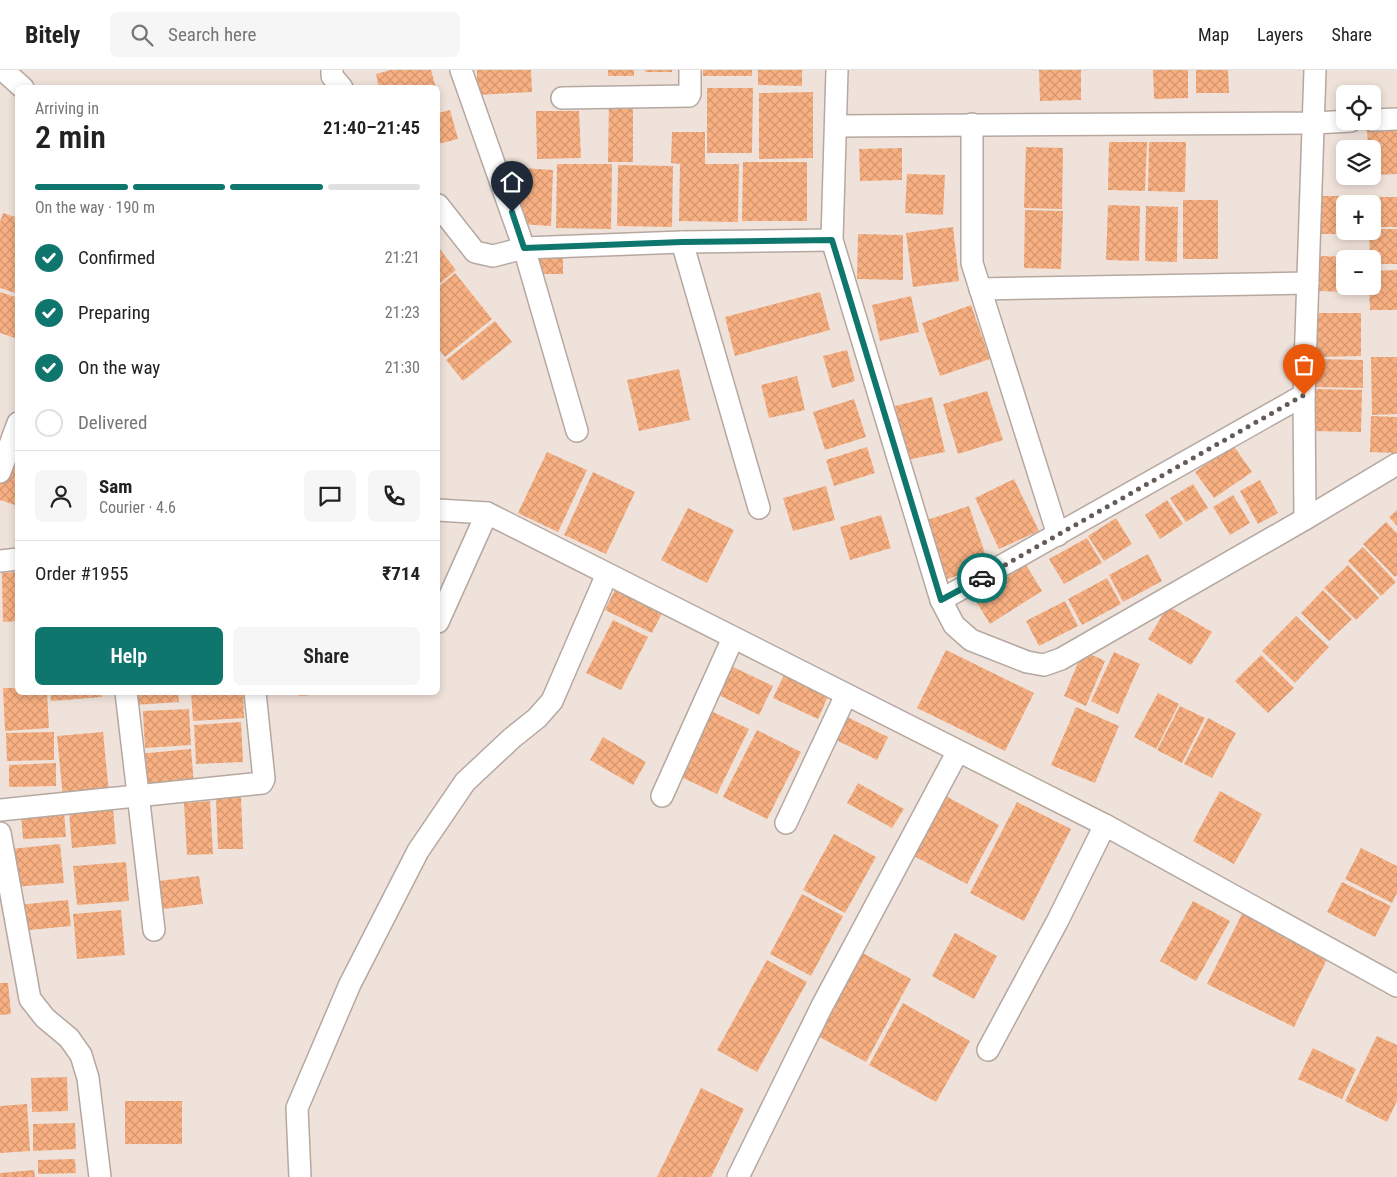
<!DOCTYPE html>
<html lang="en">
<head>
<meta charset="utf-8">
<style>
  body { margin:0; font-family:"Roboto Condensed",sans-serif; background:#f6f6f6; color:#222; height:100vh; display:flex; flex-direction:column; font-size:19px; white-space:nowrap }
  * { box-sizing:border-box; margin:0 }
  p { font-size:16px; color:#767676 }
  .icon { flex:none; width:28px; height:28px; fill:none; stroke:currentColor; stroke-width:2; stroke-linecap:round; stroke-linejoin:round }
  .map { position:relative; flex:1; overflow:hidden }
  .panel { position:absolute; left:15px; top:15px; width:425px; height:610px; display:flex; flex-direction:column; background:#fff; border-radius:8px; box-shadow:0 2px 8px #0003 }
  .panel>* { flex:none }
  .tools { position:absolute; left:1336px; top:15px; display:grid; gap:10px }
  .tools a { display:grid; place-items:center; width:45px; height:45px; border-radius:8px; background:#fff; box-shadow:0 2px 8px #0003; font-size:25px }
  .pin { position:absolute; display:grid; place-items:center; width:42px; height:42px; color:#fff; margin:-51px -21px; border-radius:50% 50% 50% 0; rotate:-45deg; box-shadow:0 0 5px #0007 }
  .pin .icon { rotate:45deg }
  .courier { position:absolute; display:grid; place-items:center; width:50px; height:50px; margin:-25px; border:4px solid #0f766e; border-radius:50%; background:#fff; color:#222; box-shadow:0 1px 6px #0007 }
  .overview em { font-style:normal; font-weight:600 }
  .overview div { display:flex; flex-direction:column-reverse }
  .overview { display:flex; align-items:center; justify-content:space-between; height:85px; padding:0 20px }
  h1 { font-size:32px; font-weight:600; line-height:38px }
  .bar { display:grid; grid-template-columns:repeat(4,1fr); gap:8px 5px; align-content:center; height:60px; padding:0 20px }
  .bar i { height:6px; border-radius:4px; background:#e0e0e0 }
  .bar .on { background:#0f766e }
  .bar p { grid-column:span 4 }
  .line { display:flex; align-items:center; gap:12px; padding:0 20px; border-top:1px solid #e0e0e0 }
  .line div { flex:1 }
  .round { display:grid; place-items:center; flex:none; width:52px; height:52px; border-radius:8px; background:#f6f6f6 }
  ol { padding:0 20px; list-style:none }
  li { display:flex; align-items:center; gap:15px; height:55px }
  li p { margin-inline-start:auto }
  li .icon { padding:5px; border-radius:50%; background:#0f766e; color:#fff; stroke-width:4 }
  li:last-child { color:#767676 }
  li i { width:28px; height:28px; border:2px solid #e0e0e0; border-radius:50% }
  .action { display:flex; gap:10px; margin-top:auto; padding:10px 20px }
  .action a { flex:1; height:58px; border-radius:8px; background:#0f766e; color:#fff; font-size:20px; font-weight:600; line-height:58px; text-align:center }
  .action a+a { background:#f6f6f6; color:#222 }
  header { display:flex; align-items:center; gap:30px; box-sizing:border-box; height:70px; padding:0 25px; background:#fff; border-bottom:1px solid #e0e0e0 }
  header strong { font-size:24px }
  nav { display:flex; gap:28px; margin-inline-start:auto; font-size:18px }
  .search { width:350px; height:45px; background:#f6f6f6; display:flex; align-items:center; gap:12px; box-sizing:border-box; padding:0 18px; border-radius:8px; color:#767676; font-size:19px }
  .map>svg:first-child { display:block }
  .building { fill:url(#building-cross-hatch) }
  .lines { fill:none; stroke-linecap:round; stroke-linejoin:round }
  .minor-casing { stroke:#b5a8a1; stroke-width:24 }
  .minor { stroke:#fff; stroke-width:21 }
  .done { stroke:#635b57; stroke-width:5; stroke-dasharray:0 9 }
  .route { stroke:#0f766e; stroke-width:6 }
</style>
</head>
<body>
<header>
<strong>Bitely</strong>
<div class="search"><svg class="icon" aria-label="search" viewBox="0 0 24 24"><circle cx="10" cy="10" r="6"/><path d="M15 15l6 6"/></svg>Search here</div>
<nav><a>Map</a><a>Layers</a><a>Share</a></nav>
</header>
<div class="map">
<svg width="1397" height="1107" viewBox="0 0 1397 1107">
  <defs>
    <pattern id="building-cross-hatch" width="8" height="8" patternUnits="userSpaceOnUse" patternTransform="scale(1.25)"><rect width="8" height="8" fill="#f8b082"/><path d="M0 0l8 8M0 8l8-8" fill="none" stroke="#d4966f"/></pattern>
  </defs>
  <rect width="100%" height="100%" fill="#efe2da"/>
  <g class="building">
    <path d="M391,0H431L436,18H379L376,4Z"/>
    <path d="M477,0H531L532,22L477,25Z"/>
    <rect x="608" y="0" width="26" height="6"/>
    <path d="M646,0H672V2H645Z"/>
    <rect x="703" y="0" width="49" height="6"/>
    <path d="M758,0H802V16L758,15Z"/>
    <path d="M1039,0H1081V30L1040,31Z"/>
    <path d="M1153,0H1188V28L1154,29Z"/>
    <path d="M1196,0H1228L1229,23H1196Z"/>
    <path d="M707,18H753L752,83H707Z"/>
    <path d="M813,22V88L759,89V23Z"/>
    <path d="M609,29L633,30V92H608Z"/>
    <path d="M450,40L458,69L438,74V43Z"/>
    <path d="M536,41H579L581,88L537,89Z"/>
    <path d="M1397,55V104L1372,105V79H1368L1367,56Z"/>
    <path d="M672,62H705V94H739L738,152L679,151L680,94L671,93Z"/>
    <path d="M1109,72H1147L1145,121L1108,120Z"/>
    <path d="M1149,72H1186L1185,122L1148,121Z"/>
    <path d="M1026,77L1063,78L1062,139L1024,138Z"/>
    <path d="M902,78V110L860,111L859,79Z"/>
    <path d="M743,92H807V151H742Z"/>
    <path d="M557,94H612L611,159L556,158Z"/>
    <path d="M618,95L673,96L672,157L617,156Z"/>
    <path d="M522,98L553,100L551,156L520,154Z"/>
    <path d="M907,104L945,105L943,145L905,143Z"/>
    <path d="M1317,126H1368V134H1345V161H1368V164H1317Z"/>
    <path d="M1370,127H1397V157H1372V134H1370Z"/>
    <rect x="1183" y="130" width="35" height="59"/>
    <path d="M1108,135L1140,136L1139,191L1106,190Z"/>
    <path d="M1146,136L1178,137L1177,192L1145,191Z"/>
    <path d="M1025,140L1063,141L1061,199L1024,198Z"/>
    <path d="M3,143L18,148V224L0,218V152Z"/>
    <path d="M953,157L959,211L913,217L906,163Z"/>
    <path d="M1372,159H1397V194H1372V189H1370L1369,161H1372Z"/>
    <path d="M858,164L903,165V210L857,209Z"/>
    <path d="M439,178L456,200L438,215V179Z"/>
    <rect x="538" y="183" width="25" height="21"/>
    <path d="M1317,186L1357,187V189H1345V216H1356V222L1315,221Z"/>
    <path d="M1397,200V240H1370L1369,216H1372V201Z"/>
    <path d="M455,203L492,249L445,287L438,278V217Z"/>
    <path d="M0,222L18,228V269L0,263Z"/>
    <path d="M820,222L830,260L735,286L725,247Z"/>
    <path d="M911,226L919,262L880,271L872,235Z"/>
    <path d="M971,235L990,289L940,306L922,253Z"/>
    <path d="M1316,243H1361V286L1317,287Z"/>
    <path d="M495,251L512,272L463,311L446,290Z"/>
    <path d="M847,280L855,311L832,318L823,286Z"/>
    <path d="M1371,287H1397V344L1372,345Z"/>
    <path d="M1315,289L1363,290V318L1315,317Z"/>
    <path d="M679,299L690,350L639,361L627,310Z"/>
    <path d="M797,306L805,340L769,348L761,315Z"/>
    <path d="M1313,319L1362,320L1361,362L1312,361Z"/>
    <path d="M987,321L1003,370L958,384L943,334Z"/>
    <path d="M932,327L945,382L907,390L895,336Z"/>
    <path d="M854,329L866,367L825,380L813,342Z"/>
    <path d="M1371,346L1397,347V383L1370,382Z"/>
    <path d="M1233,375L1252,402L1214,428L1195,402Z"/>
    <path d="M867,377L875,403L834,416L826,390Z"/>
    <path d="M547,382L587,400L558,462L518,443Z"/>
    <path d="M6,392L18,396V436L0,430V410Z"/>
    <path d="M593,402L635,422L606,484L564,465Z"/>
    <path d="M1014,409L1039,461L999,479L975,428Z"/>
    <path d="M1260,410L1278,443L1258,454L1240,421Z"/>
    <path d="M1193,414L1208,438L1186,452L1170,428Z"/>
    <path d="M826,416L835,450L793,461L783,428Z"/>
    <path d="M1233,425L1250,453L1230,465L1213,437Z"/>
    <path d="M1167,430L1183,454L1160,469L1145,445Z"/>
    <path d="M969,436L989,495L947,509L927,450Z"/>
    <path d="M688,438L734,460L707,513L661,490Z"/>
    <path d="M1397,440V456L1389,447Z"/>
    <path d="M881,445L891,478L850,490L840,457Z"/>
    <path d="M1116,448L1132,474L1104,491L1088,466Z"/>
    <path d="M1386,452L1397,463V505L1395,507L1363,474Z"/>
    <path d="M1087,468L1102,493L1064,514L1049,489Z"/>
    <path d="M1363,477L1396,512L1381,526L1348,491Z"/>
    <path d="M1148,484L1162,511L1123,532L1109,505Z"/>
    <path d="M1026,495L1042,521L990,554L974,528Z"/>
    <path d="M1348,495L1379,528L1356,550L1324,518Z"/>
    <path d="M18,502V551L3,552L2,503Z"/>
    <path d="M1107,508L1121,534L1082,555L1068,529Z"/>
    <path d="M617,516L664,539L652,563L605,540Z"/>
    <path d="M1323,520L1352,549L1329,571L1301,543Z"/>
    <path d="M1065,531L1078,556L1039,576L1026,551Z"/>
    <path d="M1168,536L1212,562L1191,595L1148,569Z"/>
    <path d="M1296,546L1329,577L1295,613L1262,581Z"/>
    <path d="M613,550L648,567L621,620L586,603Z"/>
    <path d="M946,580L1034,623L1005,681L917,638Z"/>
    <path d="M1083,581L1105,591L1086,636L1064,626Z"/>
    <path d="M1114,582L1140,594L1118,644L1091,631Z"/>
    <path d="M1261,585L1294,618L1268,643L1235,611Z"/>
    <path d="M729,595L773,616L759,645L715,623Z"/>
    <path d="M785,603L829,624L818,649L773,628Z"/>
    <path d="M3,618H18V622H47L49,658L5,661Z"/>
    <path d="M50,622H101L102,627L51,631Z"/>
    <path d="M134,622H178L179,632L135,635Z"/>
    <path d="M191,622H243L244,648L193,651Z"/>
    <path d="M299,622H326V624L299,626Z"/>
    <path d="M1158,623L1179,634L1156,679L1134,667Z"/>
    <path d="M1180,636L1205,648L1182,693L1157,680Z"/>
    <path d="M1076,637L1119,656L1095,713L1051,695Z"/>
    <path d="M189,639L191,675L145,678L143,641Z"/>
    <path d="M709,640L749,659L717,724L677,705Z"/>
    <path d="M841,644L888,667L877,690L830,667Z"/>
    <path d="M1208,648L1236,663L1212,708L1184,694Z"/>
    <path d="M241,652L243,692L196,694L194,655Z"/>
    <path d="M757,660L801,682L767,749L723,727Z"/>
    <path d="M54,662V690L7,691L6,663Z"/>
    <path d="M103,662L109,723L63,727L57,666Z"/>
    <path d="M603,667L646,692L633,715L590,690Z"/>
    <path d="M191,679L194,715L141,719L138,684Z"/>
    <path d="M56,693V716L9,717V695Z"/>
    <path d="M858,713L904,739L892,758L847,733Z"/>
    <path d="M1220,721L1262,744L1234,794L1193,771Z"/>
    <path d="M942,724L999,755L967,814L910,784Z"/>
    <path d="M241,727L243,779H218L216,728Z"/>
    <path d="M210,731L213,784L187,785L184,733Z"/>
    <path d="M1017,732L1071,759L1024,851L970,823Z"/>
    <path d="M113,738L116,774L72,778L69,742Z"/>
    <path d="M64,741L66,767L23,769L21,744Z"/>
    <path d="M834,764L876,787L845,843L803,820Z"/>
    <path d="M60,774L64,813L14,817L11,779Z"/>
    <path d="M1361,778L1397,796V823L1392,833L1345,809Z"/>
    <path d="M126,792L129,831L77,835L73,796Z"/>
    <path d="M199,806L203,834L155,840L151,812Z"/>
    <path d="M1342,812L1391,836L1375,867L1327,842Z"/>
    <path d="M802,824L843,846L811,906L770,884Z"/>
    <path d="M68,830L71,856L20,861L17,835Z"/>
    <path d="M1193,831L1230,851L1196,911L1160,891Z"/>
    <path d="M121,840L125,885L77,889L73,844Z"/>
    <path d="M1243,842L1329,885L1294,957L1207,914Z"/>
    <path d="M955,863L997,886L974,929L932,906Z"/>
    <path d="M857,880L911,909L866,992L812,963Z"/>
    <path d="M767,890L807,912L757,1002L717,980Z"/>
    <path d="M0,913H8L11,944L0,945Z"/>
    <path d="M903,933L970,971L936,1032L869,995Z"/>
    <path d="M1377,966L1397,975V1031L1387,1052L1345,1031Z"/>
    <path d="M1313,978L1356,999L1342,1029L1298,1009Z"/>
    <path d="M67,1007L68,1041L32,1042L31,1008Z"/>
    <path d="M701,1018L744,1039L711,1107H657Z"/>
    <rect x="125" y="1031" width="57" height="43"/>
    <path d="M27,1034L30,1081L0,1083V1036Z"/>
    <path d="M75,1053L76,1079L33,1081V1054Z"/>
    <path d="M75,1089L76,1103L38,1104V1090Z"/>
    <path d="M34,1100L35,1107H0V1103Z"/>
  </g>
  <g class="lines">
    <g class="minor-casing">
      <g id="minor">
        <path d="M3,0L23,18"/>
        <path d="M332,0V6L342,18"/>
        <path d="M461,0L524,178L577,361"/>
        <path d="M837,0L832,170L941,530"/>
        <path d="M562,28L689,26L690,24V0"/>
        <path d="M1372,50L1397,49"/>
        <path d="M972,54V193L1058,465"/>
        <path d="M836,56L1314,53L1351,51"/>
        <path d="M438,135L475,182L493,186L524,178L682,172L832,170"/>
        <path d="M682,172L759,438"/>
        <path d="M980,219L1308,213"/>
        <path d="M1304,325L941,530L954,555L971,570L1027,592L1044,595L1061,589L1305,449L1397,394"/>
        <path d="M0,402L18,353"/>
        <path d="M438,440L487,443L1105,755L1397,916"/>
        <path d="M1305,449L1304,325L1315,0"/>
        <path d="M0,491L18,489"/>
        <path d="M438,552L487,443"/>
        <path d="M126,622L154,860"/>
        <path d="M662,726L733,568"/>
        <path d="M0,740L262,713L264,709L255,622"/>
        <path d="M786,753L846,625"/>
        <path d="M0,763L30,929L45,948L69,968L81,985L88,1008L100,1107"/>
        <path d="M988,980L1058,850L1105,755"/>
        <path d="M300,1107L297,1038L350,914L418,781L465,712L512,668L537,648L552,631L607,504"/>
        <path d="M738,1107L822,936L958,681"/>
      </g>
    </g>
    <use href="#minor" class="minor"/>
  </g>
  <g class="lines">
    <path class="done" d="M982,508L1304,325"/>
    <path class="route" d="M512,142L524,178L682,172L832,170L941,530L982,508"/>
  </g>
</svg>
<div class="tools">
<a><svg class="icon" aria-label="locate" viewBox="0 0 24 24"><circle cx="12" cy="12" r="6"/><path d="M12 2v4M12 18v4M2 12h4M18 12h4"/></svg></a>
<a><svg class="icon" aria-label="layers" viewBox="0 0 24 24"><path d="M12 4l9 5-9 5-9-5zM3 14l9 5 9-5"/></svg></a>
<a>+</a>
<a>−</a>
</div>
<div class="pin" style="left:1304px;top:325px;background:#ea580c"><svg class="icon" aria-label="bag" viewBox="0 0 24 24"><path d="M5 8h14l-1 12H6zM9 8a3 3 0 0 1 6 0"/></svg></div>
<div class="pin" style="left:512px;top:142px;background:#1f2937"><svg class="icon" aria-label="home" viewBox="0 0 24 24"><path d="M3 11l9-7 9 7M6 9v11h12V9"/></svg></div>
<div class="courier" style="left:982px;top:508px"><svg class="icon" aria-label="car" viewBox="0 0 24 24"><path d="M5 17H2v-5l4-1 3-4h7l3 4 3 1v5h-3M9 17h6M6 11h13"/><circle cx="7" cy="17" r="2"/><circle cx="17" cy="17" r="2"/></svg></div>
<section class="panel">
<div class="overview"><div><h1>2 min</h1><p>Arriving in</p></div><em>21:40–21:45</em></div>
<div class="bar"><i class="on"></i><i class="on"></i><i class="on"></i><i></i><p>On the way · 190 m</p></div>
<ol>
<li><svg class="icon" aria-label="check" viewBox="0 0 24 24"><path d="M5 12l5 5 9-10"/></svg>Confirmed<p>21:21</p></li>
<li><svg class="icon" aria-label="check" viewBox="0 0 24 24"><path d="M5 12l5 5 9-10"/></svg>Preparing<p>21:23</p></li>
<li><svg class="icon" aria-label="check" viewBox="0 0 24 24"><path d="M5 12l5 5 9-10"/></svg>On the way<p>21:30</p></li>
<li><i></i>Delivered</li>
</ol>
<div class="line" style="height:90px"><a class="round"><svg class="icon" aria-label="person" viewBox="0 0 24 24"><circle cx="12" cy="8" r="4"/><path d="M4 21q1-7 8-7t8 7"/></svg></a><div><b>Sam</b><p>Courier · 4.6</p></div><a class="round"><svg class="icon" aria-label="chat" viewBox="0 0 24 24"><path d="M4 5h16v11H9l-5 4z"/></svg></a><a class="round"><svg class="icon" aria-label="phone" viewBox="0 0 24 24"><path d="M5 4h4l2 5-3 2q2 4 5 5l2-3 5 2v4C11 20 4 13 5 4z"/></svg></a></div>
<div class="line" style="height:65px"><div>Order #1955</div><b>₹714</b></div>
<div class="action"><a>Help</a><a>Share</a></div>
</section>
</div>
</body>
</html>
